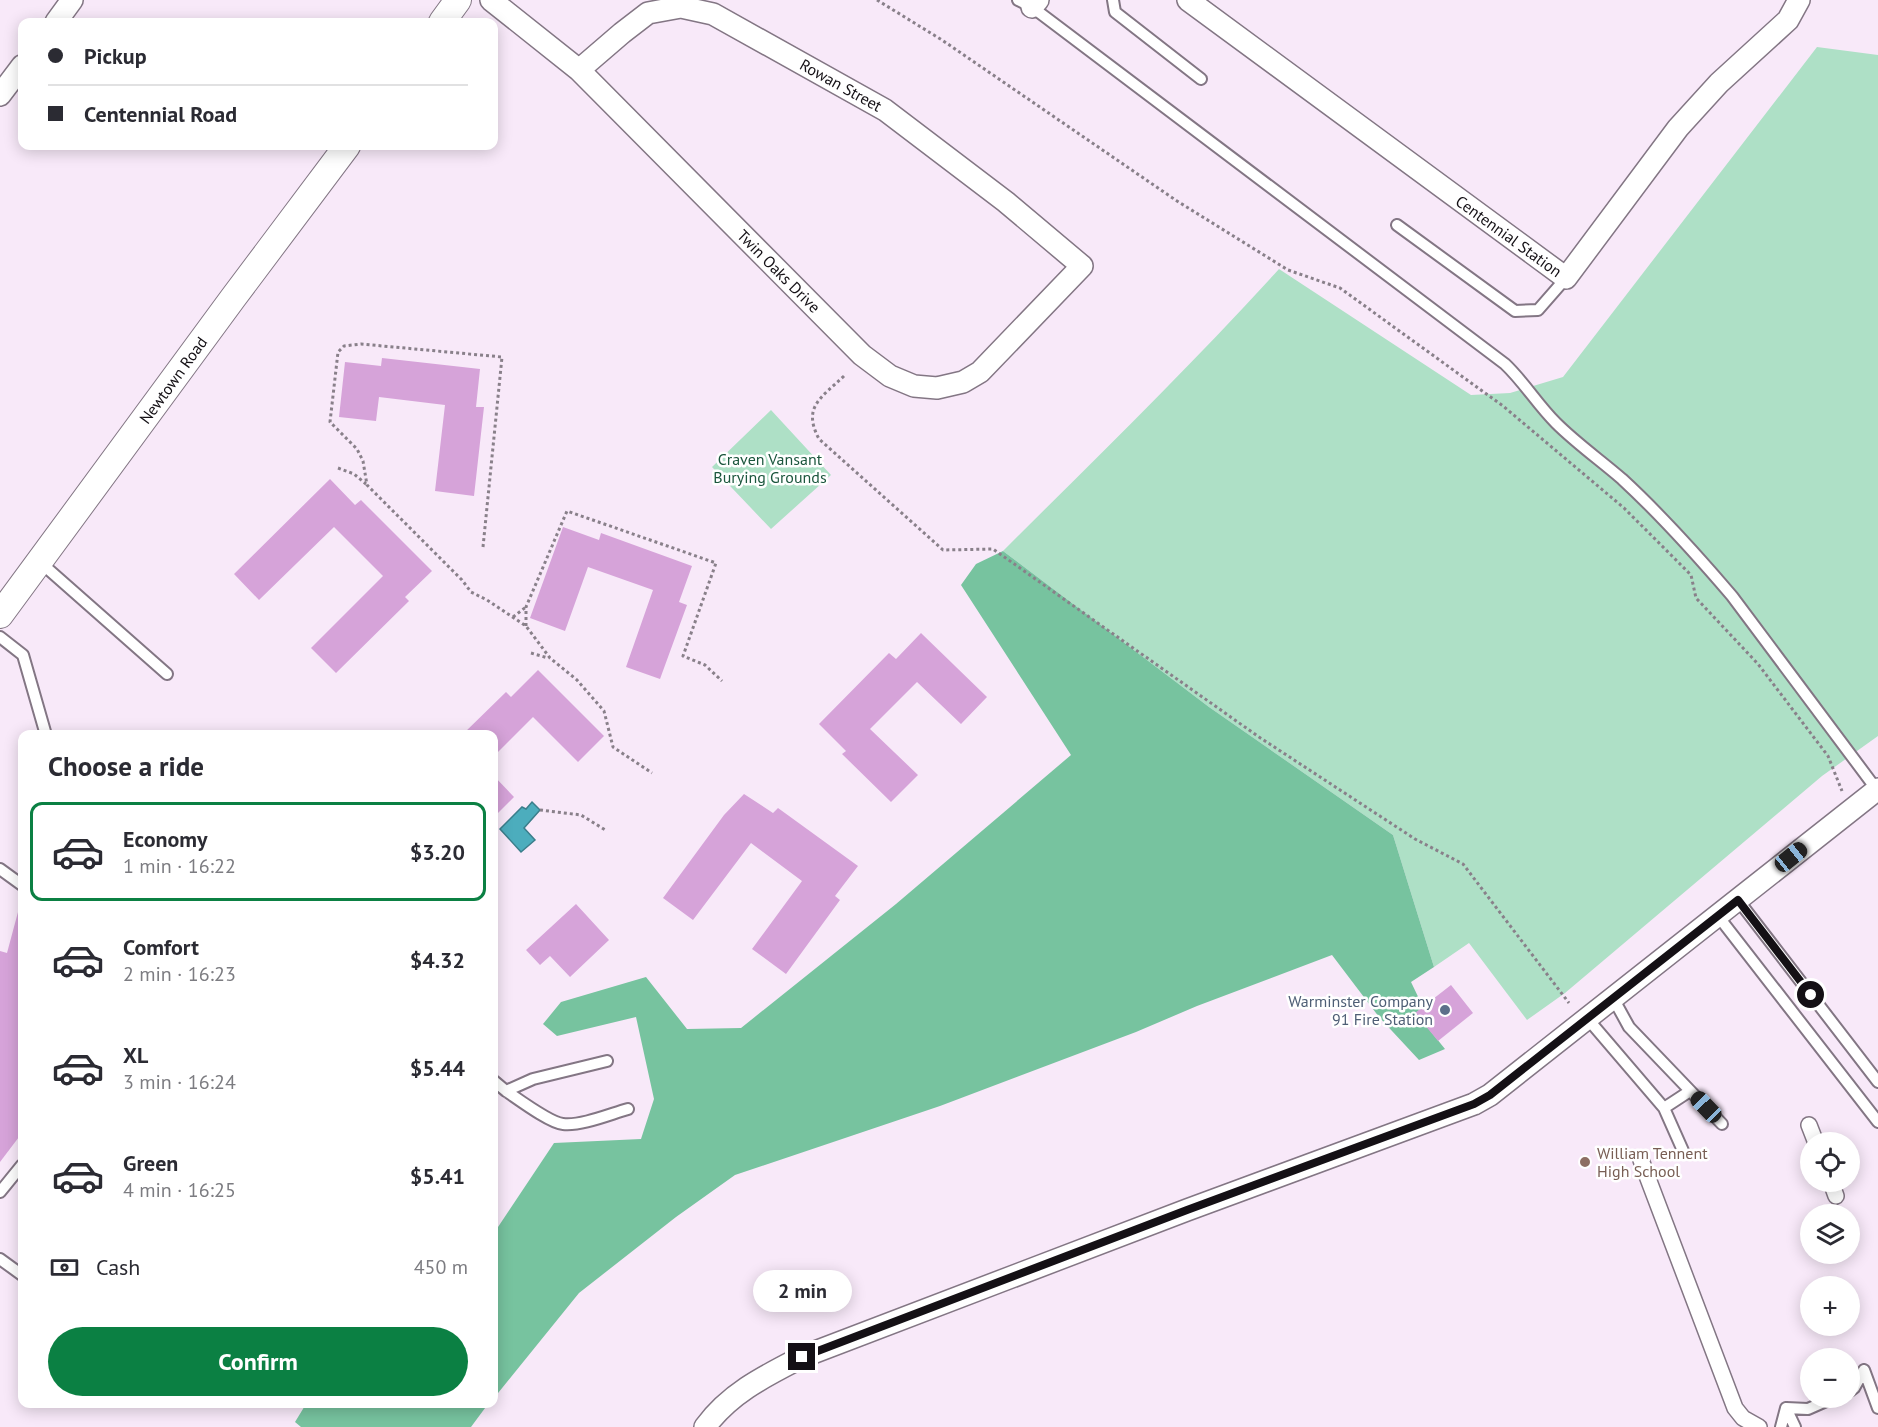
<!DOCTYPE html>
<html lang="en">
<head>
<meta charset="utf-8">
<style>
  body { margin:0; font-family:"PT Sans",sans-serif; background:#f2f2f3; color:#2b2b33; height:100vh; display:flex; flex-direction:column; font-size:22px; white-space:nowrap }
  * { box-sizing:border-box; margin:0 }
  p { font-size:20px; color:#7c7c81 }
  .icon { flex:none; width:33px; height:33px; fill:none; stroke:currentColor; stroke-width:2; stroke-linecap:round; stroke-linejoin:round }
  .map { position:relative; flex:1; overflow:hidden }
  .details { position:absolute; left:18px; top:730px; width:480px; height:678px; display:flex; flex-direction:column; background:#fff; border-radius:12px; box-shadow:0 3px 15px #0003 }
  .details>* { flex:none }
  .hud { position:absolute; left:18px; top:18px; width:480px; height:132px; border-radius:12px; box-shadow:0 3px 15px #0003; display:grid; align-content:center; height:132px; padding:0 30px; background:#fff }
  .tools { position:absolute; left:1800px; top:1132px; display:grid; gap:12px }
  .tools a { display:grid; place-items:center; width:60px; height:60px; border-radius:50%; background:#fff; box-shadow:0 3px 15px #0003; font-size:30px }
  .end { position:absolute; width:27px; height:27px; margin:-14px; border:8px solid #141015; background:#fff; box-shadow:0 0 0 3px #fff }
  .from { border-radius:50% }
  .bubble { position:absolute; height:42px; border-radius:21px; background:#fff; box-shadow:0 3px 15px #0003; font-size:20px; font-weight:600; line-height:42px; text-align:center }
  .car { position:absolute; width:18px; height:36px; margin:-18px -9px; border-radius:8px; box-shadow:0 0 4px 2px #0007; background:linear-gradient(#222 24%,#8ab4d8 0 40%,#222 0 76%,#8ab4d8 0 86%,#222 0) }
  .hud b { display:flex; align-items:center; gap:21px; height:57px; font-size:22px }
  .hud b+b { border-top:2px solid #e1e1e2 }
  .hud i { width:15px; height:15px; background:#2b2b33 }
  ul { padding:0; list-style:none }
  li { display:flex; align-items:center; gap:18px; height:99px; margin:0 12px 9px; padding:0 18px; border:3px solid transparent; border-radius:12px }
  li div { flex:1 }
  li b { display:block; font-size:22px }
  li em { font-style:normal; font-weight:600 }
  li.active { border-color:#0b8043 }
  li>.icon { width:54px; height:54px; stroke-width:1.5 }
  h2 { padding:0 30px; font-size:27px; line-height:72px }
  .pay { display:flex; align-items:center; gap:15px; height:66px; padding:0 30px; font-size:22px }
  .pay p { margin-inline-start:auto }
  .cta { display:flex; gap:12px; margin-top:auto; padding:12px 30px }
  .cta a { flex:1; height:69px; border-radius:36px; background:#0b8043; color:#fff; font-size:24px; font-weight:600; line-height:69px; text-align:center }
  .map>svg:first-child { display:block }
  .green { fill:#aee0c6 }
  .forest { fill:#77c39f }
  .water { fill:#4cadbd; stroke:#3b7e8b; stroke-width:1.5 }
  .building { fill:#d6a3d9 }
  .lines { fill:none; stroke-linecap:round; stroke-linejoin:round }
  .service-casing { stroke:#837684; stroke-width:14 }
  .pedestrian-casing { stroke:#837684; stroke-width:18 }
  .minor-casing { stroke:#837684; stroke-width:24 }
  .tertiary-casing { stroke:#837684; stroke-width:28 }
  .path { stroke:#89808a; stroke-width:3; stroke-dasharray:3 3; stroke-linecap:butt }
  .service { stroke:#fff; stroke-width:10 }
  .pedestrian { stroke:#fff; stroke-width:15 }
  .minor { stroke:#fff; stroke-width:21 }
  .tertiary { stroke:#fff; stroke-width:26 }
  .route { stroke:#141015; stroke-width:8 }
  .service-dot { fill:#5c6f8a; stroke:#fff; stroke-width:2 }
  .education-dot { fill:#8d6e63; stroke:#fff; stroke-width:2 }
  .labels { text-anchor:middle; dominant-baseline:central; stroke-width:5; stroke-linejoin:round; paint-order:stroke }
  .street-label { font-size:16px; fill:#141015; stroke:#fff }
  .park-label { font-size:16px; fill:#1b563d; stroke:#fff }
  .service-label { font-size:16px; fill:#4e5e75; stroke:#fff; text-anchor:end }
  .education-label { font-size:16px; fill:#785e54; stroke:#fff; text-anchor:start }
</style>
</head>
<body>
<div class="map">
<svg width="1878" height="1427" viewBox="0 0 1878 1427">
  <rect width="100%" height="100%" fill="#f8e9f9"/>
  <path class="green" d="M 1817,47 L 1878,55 L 1878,736 L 1822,776 L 1565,993 L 1527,1020 L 1469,943 L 1434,967 L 1393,835 L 1209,707 L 1003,551 C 1096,458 1190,367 1279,269 L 1471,395 L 1510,393 L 1563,377 Z
    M 771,410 L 831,475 L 771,529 L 712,467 Z"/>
  <path class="forest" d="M 1003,551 L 1209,707 L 1393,835 L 1434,967 L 1411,982 L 1423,1007 L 1416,1013 L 1445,1049 L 1419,1060 L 1379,1017 L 1332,955 L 1197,1006 L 1136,1032 L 940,1106 L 735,1175 L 676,1217 L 579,1293 L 494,1398 L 494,1233 L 554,1143 L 641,1139 L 654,1099 L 636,1017 L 557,1036 L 543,1024 L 561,1002 L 646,977 L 687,1029 L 741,1028 L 896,904 L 1071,755 L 961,585 L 976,564 Z
    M 306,1404 L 488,1404 L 471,1427 L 301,1427 L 295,1422 Z"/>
  <path class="water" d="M 532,802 L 540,810 L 524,828 L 535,840 L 521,852 L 500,829 L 522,807 L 526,809 Z"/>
  <path class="building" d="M 382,358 L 480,369 L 476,407 L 484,407 L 474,496 L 435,491 L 445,405 L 379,397 L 376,421 L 339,417 L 345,362 L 381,366 Z
    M 330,479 L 355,505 L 361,500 L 432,571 L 405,597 L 409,601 L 336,673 L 311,648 L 383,576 L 334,527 L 259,600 L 234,574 Z
    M 563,527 L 599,540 L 601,533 L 692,566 L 679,602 L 687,605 L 660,679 L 626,667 L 653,590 L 588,567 L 565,631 L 530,618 Z
    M 921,633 L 987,697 L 961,724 L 917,682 L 870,729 L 918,775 L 891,802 L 842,754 L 846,751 L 819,724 L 889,653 L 896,659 Z
    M 538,670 L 604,736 L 578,762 L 533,717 L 494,756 L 494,735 L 462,735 L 506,692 L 511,697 Z
    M 494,776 L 514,797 L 494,817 Z
    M 744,794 L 773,813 L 778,808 L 858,866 L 835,896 L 840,900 L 786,974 L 752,949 L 802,881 L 751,843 L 693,920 L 663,898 L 724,815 Z
    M 576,904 L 609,940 L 570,977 L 550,956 L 540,965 L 526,950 Z
    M 18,912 L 22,912 L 22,1133 L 0,1162 L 0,951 L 7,953 Z
    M 1451,985 L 1473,1013 L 1438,1041 L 1415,1013 Z"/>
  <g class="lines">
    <defs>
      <path id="service" d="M 1018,0 L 1032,7 L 1505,364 C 1524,382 1537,404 1556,423 C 1576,443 1600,460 1622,479 C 1661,515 1697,555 1732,596 L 1877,790
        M 1113,0 L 1115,12 L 1201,79
        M 1397,225 L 1515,311 L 1538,310 L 1566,278
        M 40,562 L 167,674
        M 0,637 L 23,655 L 46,735
        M 0,869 L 22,885
        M 1738,900 L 1878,1082
        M 1718,916 L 1878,1122
        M 1613,998 L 1629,1027 L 1722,1124
        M 1587,1018 L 1664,1108 L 1684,1153
        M 494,1081 L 506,1091 L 533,1079 L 607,1061
        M 506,1091 C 518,1099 550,1123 563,1124 C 582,1126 610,1114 628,1109
        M 1664,1108 L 1690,1091
        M 0,1192 L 22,1165
        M 0,1259 L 22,1275
        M 1864,1370 L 1878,1408
        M 1850,1391 L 1854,1388 L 1864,1370
        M 1786,1408 L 1808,1409 L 1833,1398
        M 1786,1408 L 1795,1427
        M 1781,1427 L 1786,1408"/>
      <path id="pedestrian" d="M 1809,1125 L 1816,1143
        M 1641,1160 L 1735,1408 L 1743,1418 L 1759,1427
        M 1831,1182 L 1836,1196"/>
      <path id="minor" d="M 491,0 L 579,70 L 862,355 L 890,376 L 914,386 L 937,388 L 963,382 L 980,372 L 1082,266 L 1006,202 L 885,110 L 713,14 L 681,7 L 648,13 L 622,33 L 579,70
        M 1188,0 L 1566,278 L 1678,128 L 1719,83 L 1788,20 L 1799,0
        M 1032,7 L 1038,0
        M 56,22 L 72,0
        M 0,95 L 22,66
        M 705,1427 C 730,1393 765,1376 802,1357 L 1187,1210 L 1474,1104 L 1490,1095 L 1878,789"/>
      <path id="tertiary" d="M 442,22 L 458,0
        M 0,615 L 233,298 L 347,146"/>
    </defs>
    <use href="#service" class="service-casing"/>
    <use href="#pedestrian" class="pedestrian-casing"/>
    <use href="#minor" class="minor-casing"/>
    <use href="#tertiary" class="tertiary-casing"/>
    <path class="path" d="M 877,0 L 942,40 L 1177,201 L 1288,270 L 1340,288 L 1503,406 L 1624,508 L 1691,575 L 1696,598 L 1758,664 L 1828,756 L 1842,791
      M 844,376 C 821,398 802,407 819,439 L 943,550 L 993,549 L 1259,737 L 1415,839 L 1463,864 L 1569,1003
      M 338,468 L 354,474 L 366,484
      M 483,547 L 502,357 L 361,344 L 344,346 L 338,352 L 330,422 L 357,449 L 363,461 L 367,485 L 462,580 L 471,592 L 487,600 L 526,626 L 550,658 L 577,680 L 604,711 L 613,747 L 652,773
      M 513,617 L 526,607
      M 526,626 L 526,607 L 567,511 L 716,563 L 683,656 L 705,665 L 722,681
      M 531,653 L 548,658
      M 540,810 L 581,815 L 607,831"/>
    <use href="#service" class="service"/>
    <use href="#pedestrian" class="pedestrian"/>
    <use href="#minor" class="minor"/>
    <use href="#tertiary" class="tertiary"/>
  </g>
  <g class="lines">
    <path class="route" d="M 802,1357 L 1187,1210 L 1474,1104 L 1490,1095 L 1738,900 L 1811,995"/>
  </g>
  <circle class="service-dot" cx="1445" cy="1010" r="6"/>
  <circle class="education-dot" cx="1585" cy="1162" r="6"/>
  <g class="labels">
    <g class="street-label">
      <text transform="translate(841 85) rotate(29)">Rowan Street</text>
      <text transform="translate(1509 236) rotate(36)">Centennial Station</text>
      <text transform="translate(779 271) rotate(45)">Twin Oaks Drive</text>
      <text transform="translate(173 380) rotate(-54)">Newtown Road</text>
    </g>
    <g class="park-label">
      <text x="770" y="459">Craven Vansant<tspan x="770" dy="18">Burying Grounds</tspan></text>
    </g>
    <g class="service-label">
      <text x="1433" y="1001">Warminster Company<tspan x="1433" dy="18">91 Fire Station</tspan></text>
    </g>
    <g class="education-label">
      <text x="1597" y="1153">William Tennent<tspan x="1597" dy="18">High School</tspan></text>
    </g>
  </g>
</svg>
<div class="tools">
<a><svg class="icon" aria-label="locate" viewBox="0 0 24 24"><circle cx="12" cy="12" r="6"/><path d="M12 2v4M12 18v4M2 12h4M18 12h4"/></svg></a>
<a><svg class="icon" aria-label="layers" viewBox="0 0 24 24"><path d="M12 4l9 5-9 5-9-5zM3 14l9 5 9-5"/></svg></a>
<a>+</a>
<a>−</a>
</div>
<i class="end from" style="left:1811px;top:995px"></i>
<i class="end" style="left:802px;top:1357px"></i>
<div class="bubble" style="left:753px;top:1270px;width:99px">2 min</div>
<i class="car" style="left:1791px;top:857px;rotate:51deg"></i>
<i class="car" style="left:1706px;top:1107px;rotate:316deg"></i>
<div class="hud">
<b><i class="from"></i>Pickup</b>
<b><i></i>Centennial Road</b>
</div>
<section class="details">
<h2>Choose a ride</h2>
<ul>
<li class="active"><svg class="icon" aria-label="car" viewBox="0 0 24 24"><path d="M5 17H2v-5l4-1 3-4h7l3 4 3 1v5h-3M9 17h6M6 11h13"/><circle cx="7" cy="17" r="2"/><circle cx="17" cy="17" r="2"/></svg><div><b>Economy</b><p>1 min · 16:22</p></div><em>$3.20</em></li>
<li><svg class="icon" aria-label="car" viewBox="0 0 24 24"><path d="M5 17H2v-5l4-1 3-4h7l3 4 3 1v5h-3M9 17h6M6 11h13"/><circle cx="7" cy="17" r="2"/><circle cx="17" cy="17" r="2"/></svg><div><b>Comfort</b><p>2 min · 16:23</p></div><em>$4.32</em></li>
<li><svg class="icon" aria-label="car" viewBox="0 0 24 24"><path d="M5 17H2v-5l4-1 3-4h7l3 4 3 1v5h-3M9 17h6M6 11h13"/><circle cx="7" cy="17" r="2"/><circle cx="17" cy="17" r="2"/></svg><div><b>XL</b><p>3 min · 16:24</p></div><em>$5.44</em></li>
<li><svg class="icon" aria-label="car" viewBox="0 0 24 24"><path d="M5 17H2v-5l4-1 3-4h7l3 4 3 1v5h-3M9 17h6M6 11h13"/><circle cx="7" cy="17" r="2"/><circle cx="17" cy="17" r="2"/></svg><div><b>Green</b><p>4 min · 16:25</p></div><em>$5.41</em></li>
</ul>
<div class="pay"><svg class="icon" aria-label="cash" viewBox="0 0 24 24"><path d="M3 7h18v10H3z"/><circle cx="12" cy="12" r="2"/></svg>Cash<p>450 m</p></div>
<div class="cta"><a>Confirm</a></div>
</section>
</div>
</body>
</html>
